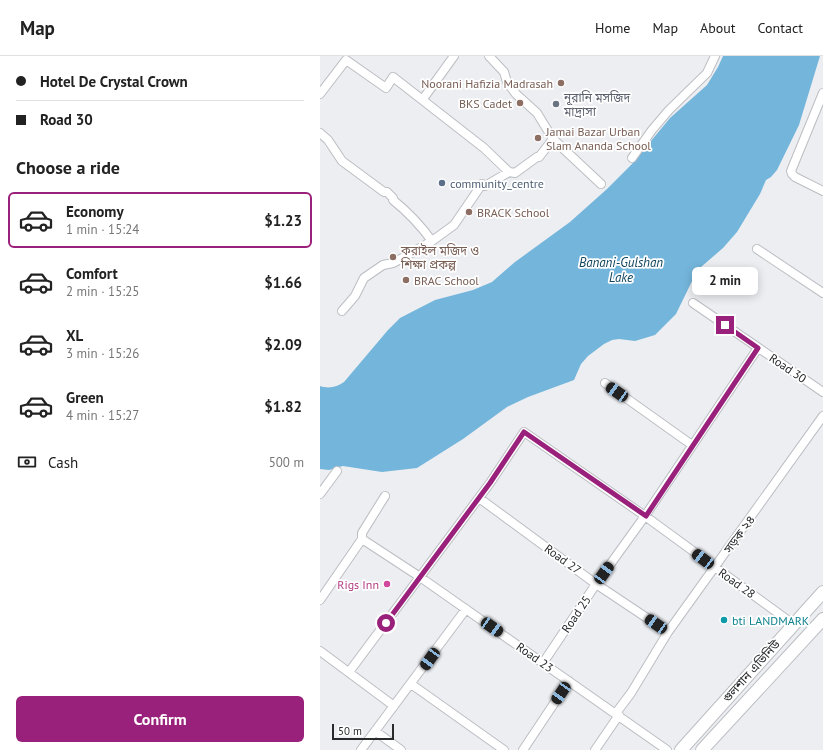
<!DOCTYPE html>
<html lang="en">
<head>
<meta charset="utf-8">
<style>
  body { margin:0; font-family:"PT Sans","Noto Sans Bengali",sans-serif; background:#f2f2f2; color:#222; height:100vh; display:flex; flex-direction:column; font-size:15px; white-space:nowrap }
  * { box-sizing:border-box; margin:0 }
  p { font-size:13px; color:#767676 }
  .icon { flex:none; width:22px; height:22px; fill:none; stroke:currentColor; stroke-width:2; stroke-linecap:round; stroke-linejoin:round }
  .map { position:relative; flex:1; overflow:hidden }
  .details { display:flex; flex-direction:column; background:#fff; width:320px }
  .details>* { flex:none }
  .guide { display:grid; align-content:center; height:88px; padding:0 16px; background:#fff }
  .scale { position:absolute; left:12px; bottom:10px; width:62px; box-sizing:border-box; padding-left:4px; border:2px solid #292a2c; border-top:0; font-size:11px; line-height:14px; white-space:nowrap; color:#292a2c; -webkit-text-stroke:3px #fff; paint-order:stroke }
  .end { position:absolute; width:18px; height:18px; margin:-9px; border:5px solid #9a217b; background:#fff; box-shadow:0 0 0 2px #fff }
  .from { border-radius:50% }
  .bubble { position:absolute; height:28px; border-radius:6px; background:#fff; box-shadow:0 2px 10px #0003; font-size:13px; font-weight:700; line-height:28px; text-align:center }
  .car { position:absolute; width:12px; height:24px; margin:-12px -6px; border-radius:5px; box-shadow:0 0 3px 1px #0007; background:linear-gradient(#222 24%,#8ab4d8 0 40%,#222 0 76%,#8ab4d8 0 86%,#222 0) }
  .guide b { display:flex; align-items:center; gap:14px; height:38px; font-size:15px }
  .guide b+b { border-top:1px solid #e0e0e0 }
  .guide i { width:10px; height:10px; background:#222 }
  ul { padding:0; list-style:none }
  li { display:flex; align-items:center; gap:12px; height:56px; margin:0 8px 6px; padding:0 8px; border:2px solid transparent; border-radius:6px }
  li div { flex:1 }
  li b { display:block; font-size:15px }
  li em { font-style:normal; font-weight:700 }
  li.current { border-color:#9a217b }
  li>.icon { width:36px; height:36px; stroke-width:1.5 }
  h2 { padding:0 16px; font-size:18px; line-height:48px }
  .pay { display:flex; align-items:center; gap:10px; height:44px; padding:0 16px; font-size:15px }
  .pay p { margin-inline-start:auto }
  .button { display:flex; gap:8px; margin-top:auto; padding:8px 16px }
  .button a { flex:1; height:46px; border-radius:6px; background:#9a217b; color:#fff; font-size:16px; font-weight:700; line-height:46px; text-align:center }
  header { display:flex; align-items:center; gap:24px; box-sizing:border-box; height:56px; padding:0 20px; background:#fff; border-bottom:1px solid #e0e0e0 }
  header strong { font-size:19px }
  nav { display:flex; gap:22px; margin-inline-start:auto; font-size:14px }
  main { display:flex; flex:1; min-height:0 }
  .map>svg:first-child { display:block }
  .water { fill:#74b5db }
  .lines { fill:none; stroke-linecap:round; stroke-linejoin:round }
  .street-casing { stroke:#bbbec2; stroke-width:10 }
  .secondary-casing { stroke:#bbbec2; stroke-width:14 }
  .street { stroke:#fff; stroke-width:8 }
  .secondary { stroke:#fff; stroke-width:12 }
  .route { stroke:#9a217b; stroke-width:5 }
  .education-dot { fill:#8d6e63; stroke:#fff; stroke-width:1.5 }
  .worship-dot { fill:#6b7280; stroke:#fff; stroke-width:1.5 }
  .service-dot { fill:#5c6f8a; stroke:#fff; stroke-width:1.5 }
  .hotel-dot { fill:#d1479c; stroke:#fff; stroke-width:1.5 }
  .culture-dot { fill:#0f9aa8; stroke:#fff; stroke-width:1.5 }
  .labels { text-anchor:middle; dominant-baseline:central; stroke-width:3.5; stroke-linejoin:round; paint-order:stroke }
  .education-label { font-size:12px; fill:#785e54; stroke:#fff; text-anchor:start }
  .worship-label { font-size:12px; fill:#5b616d; stroke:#fff; text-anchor:start }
  .service-label { font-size:12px; fill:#4e5e75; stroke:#fff; text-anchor:start }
  .street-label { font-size:12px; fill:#292a2c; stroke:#fff }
  .hotel-label { font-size:12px; fill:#b23c85; stroke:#fff; text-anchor:end }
  .culture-label { font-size:12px; fill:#0d838f; stroke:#fff; text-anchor:start }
  .water-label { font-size:13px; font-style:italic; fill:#0f445f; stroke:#fff }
</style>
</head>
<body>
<header>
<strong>Map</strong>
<nav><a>Home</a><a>Map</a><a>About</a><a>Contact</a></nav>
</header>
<main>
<section class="details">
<div class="guide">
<b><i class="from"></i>Hotel De Crystal Crown</b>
<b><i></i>Road 30</b>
</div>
<h2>Choose a ride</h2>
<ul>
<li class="current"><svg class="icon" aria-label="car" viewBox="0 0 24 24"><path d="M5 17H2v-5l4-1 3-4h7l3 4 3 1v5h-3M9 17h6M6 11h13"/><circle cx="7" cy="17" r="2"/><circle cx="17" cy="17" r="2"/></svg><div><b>Economy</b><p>1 min · 15:24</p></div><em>$1.23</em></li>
<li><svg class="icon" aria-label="car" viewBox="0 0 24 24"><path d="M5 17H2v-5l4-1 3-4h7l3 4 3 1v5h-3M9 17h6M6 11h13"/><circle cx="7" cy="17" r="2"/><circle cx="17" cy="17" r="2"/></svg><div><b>Comfort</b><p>2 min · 15:25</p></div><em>$1.66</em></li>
<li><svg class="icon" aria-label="car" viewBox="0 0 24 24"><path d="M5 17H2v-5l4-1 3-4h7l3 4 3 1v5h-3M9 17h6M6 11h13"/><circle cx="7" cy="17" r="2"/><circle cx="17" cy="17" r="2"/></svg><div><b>XL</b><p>3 min · 15:26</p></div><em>$2.09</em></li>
<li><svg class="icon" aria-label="car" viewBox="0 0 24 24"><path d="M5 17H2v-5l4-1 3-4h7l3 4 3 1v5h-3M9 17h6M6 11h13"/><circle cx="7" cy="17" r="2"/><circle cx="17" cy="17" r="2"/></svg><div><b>Green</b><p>4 min · 15:27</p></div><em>$1.82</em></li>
</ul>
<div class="pay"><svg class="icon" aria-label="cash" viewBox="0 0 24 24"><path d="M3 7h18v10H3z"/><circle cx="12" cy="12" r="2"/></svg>Cash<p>500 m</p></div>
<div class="button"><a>Confirm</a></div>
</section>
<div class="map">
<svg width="503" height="694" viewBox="0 0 503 694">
  <rect width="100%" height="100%" fill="#eceef2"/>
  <path class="water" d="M 403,0 L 500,0 L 479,69 L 457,114 L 451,121 L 446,124 L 440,138 L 417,176 L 403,192 L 381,211 L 374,221 L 356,258 L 335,279 L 315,285 L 299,283 L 292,284 L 284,288 L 268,300 L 261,308 L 254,324 L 208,341 L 187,351 L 143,383 L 97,412 L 62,416 L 23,410 L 9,414 L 0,413 L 0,330 C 9,333 17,331 24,326 L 68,274 L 80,262 L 115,244 L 153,234 L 172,226 L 195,206 L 250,166 L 287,133 L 312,108 L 350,62 L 387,29 L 398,11 Z"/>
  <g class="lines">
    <defs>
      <path id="street" d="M 169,0 L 184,16 L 187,26 L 196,38 L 217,57 L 233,83 L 281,128
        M 503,37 L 471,115 L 472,118 L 475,121 L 503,135
        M 0,38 L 26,4 L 66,32 L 73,21 L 164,92 L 189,116
        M 103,43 L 134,0
        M 0,77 L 8,84 L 22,105 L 64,136 L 67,136 L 73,142 L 73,144 C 88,156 101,170 112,185 L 134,169 L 162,128 L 165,130 L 189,116 L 195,117 L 217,101 L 219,101 L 233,83
        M 312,102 L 332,74 L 349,54 L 387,17 L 395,0
        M 437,193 L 503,237
        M 373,247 L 503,336
        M 22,255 L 35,240 L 44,222 L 63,209 L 73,207 L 88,199 L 112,185
        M 285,327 L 372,389
        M 0,438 L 17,415
        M 159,442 L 276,528 L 348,576
        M 42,483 L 100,521 L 347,694
        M 42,483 L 42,477 L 65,440
        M 0,544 L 42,483
        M 0,595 L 74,650
        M 223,607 L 276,528 L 325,460 L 438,292
        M 29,616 L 170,427 L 204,376 L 325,460 L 473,568
        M 91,628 L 184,694
        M 296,657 L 311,637 L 348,576 L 503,360
        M 55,675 L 81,694
        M 41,694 L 146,553
        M 203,694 L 249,625
        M 275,694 L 299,659"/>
      <path id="secondary" d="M 361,694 L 503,536
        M 382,694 L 503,563"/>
    </defs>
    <use href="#street" class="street-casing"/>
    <use href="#secondary" class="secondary-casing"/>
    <use href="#street" class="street"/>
    <use href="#secondary" class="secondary"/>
  </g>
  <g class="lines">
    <path class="route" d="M 66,567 L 170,427 L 204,376 L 326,460 L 438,292 L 405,269"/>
  </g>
  <g class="education-dot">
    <circle cx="241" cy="27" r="4"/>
    <circle cx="200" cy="47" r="4"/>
    <circle cx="218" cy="82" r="4"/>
    <circle cx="149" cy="156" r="4"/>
    <circle cx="73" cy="201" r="4"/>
    <circle cx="86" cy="224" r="4"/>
  </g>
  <circle class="worship-dot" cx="236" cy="48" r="4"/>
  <circle class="service-dot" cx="122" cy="127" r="4"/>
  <circle class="hotel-dot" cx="67" cy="528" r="4"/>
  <circle class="culture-dot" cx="404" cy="564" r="4"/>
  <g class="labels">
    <g class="education-label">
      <text x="233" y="27" text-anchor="end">Noorani Hafizia Madrasah</text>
      <text x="192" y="47" text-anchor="end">BKS Cadet</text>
      <text x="226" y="75">Jamai Bazar Urban<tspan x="226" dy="14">Slam Ananda School</tspan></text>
      <text x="157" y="156">BRACK School</text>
      <text x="81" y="194">করাইল মজিদ ও<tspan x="81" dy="14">শিক্ষা প্রকল্প</tspan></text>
      <text x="94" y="224">BRAC School</text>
    </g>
    <g class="worship-label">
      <text x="244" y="41">নূরানি মসজিদ<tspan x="244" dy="14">মাদ্রাসা</tspan></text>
    </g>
    <g class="service-label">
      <text x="130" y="127">community_centre</text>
    </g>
    <g class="street-label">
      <text transform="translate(468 312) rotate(34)">Road 30</text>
      <text transform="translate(419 478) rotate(-54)">সড়ক ২৪</text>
      <text transform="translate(243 503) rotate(36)">Road 27</text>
      <text transform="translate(417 527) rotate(36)">Road 28</text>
      <text transform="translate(256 558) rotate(-56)">Road 25</text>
      <text transform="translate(215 601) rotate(35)">Road 23</text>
      <text transform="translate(431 615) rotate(-48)">গুলশান এভিনিউ</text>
    </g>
    <g class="hotel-label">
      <text x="59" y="528">Rigs Inn</text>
    </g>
    <g class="culture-label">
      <text x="412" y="564">bti LANDMARK</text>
    </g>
    <g class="water-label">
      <text x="301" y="206">Banani-Gulshan<tspan x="301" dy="15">Lake</tspan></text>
    </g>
  </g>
</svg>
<div class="scale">50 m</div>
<i class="end from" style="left:66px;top:567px"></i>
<i class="end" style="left:405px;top:269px"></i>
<div class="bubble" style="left:372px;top:211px;width:66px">2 min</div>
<i class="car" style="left:297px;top:336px;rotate:305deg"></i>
<i class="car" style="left:383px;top:503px;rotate:307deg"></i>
<i class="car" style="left:284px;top:517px;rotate:36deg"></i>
<i class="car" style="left:336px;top:568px;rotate:304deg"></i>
<i class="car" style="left:172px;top:571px;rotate:125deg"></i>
<i class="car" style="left:110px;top:603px;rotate:216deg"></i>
<i class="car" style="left:241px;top:637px;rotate:214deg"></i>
</div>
</main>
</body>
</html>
